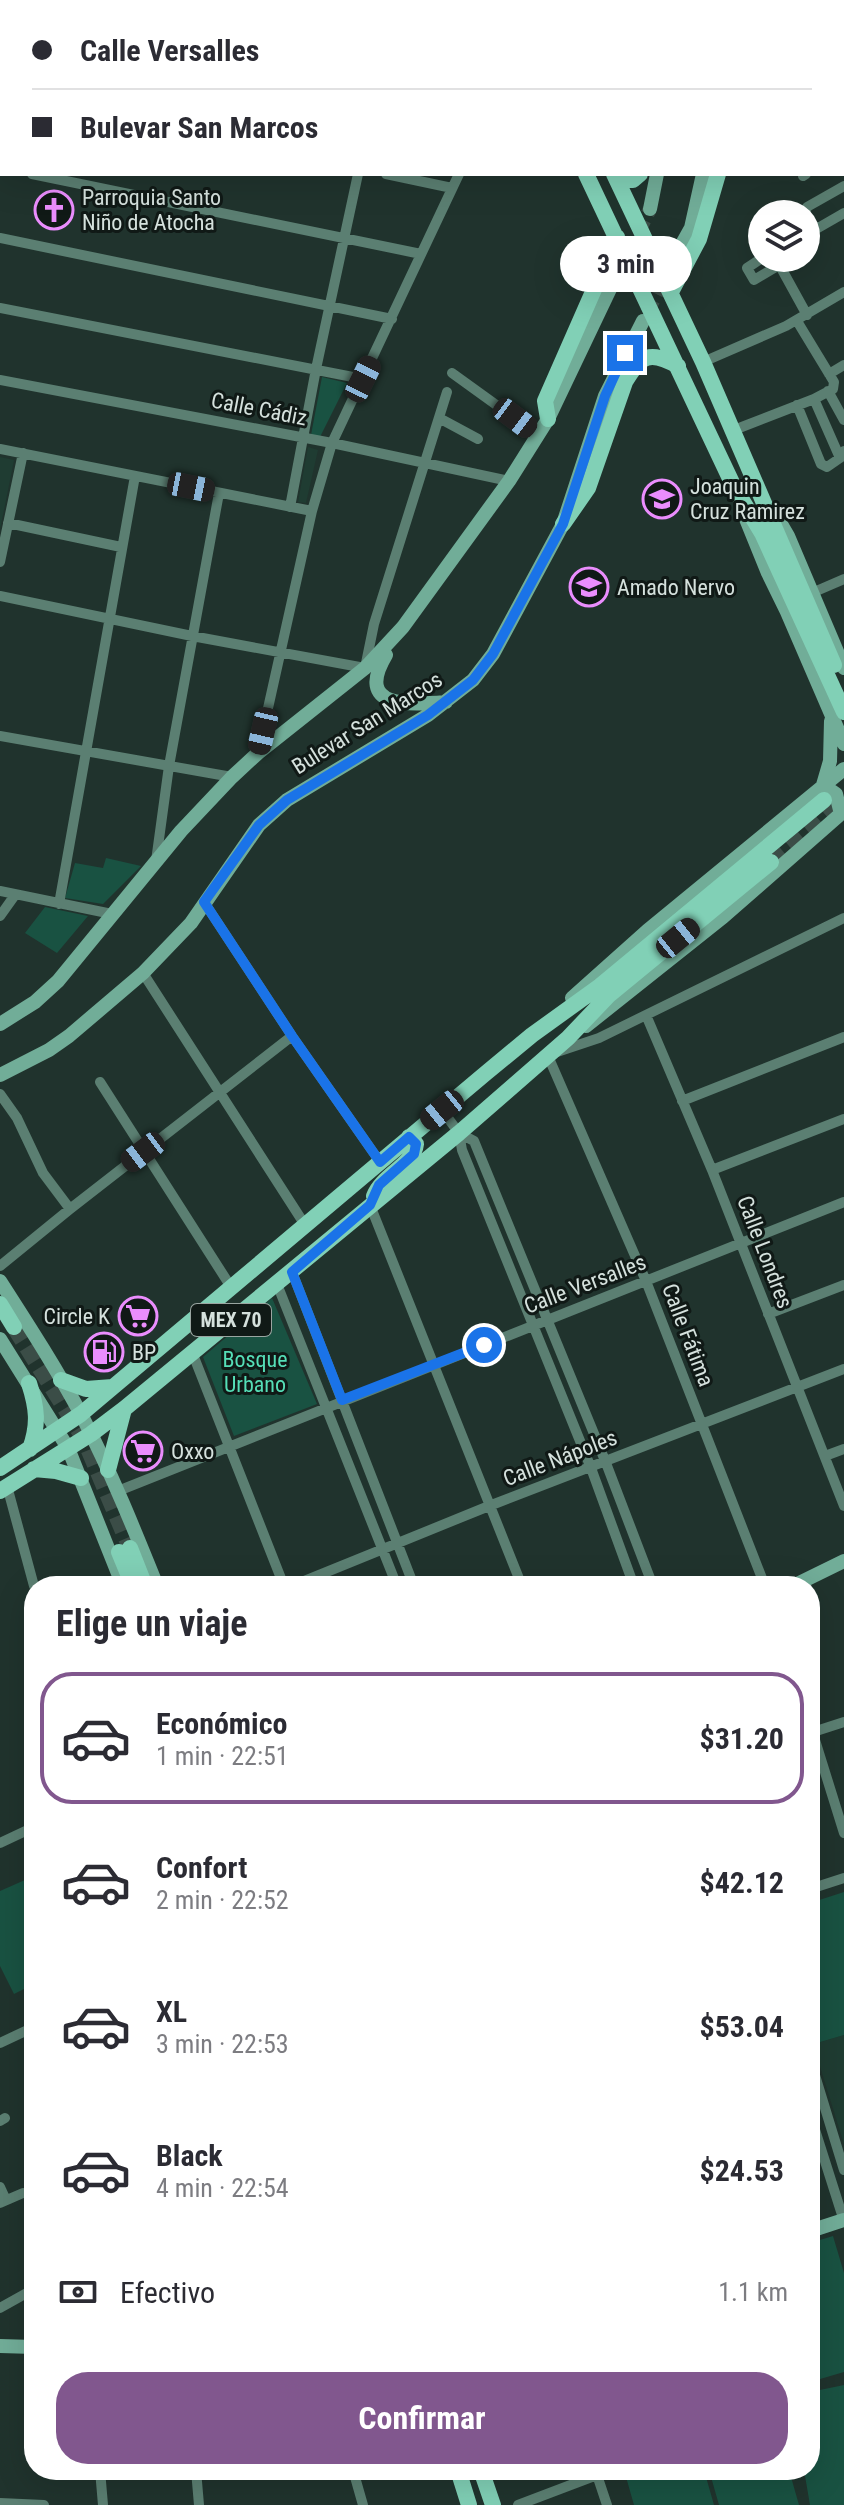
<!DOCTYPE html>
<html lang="es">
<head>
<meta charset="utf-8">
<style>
  body { margin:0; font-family:"Roboto Condensed",sans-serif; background:#f7f7f7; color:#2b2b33; height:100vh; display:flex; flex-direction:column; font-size:30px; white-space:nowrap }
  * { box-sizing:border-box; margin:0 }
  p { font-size:26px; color:#7c7c81 }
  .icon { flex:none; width:44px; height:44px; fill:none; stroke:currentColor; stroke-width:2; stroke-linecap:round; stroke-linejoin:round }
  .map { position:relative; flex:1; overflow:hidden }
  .side { position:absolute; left:24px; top:1576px; width:796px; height:904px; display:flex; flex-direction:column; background:#fff; border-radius:32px; box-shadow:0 8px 32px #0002 }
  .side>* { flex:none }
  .banner { position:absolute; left:0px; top:0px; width:844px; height:176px; box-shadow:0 8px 32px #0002; display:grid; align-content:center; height:176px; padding:0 32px; background:#fff }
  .buttons { position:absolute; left:748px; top:200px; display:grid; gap:16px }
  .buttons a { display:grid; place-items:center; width:72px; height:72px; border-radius:50%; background:#fff; box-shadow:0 8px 32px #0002; font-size:40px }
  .end { position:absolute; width:36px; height:36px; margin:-18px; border:10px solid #1a73e8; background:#fff; box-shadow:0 0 0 4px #fff }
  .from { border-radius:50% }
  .bubble { position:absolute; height:56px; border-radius:28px; background:#fff; box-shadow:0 8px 32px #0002; font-size:26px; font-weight:700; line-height:56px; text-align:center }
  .car { position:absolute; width:24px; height:48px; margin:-24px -12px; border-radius:10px; box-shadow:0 0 6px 2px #0007; background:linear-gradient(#222 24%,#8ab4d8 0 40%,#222 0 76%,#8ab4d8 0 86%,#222 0) }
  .banner b { display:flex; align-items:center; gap:28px; height:76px; font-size:30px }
  .banner b+b { border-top:2px solid #e1e1e2 }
  .banner i { width:20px; height:20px; background:#2b2b33 }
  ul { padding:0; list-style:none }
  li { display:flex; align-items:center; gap:24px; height:132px; margin:0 16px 12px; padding:0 16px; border:4px solid transparent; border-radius:32px }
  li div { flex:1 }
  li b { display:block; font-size:30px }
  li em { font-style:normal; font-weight:700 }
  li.current { border-color:#81578e }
  li>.icon { width:72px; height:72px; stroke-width:1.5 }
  h2 { padding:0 32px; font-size:36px; line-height:96px }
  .pay { display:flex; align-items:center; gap:20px; height:88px; padding:0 32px; font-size:30px }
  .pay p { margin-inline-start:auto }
  .cta { display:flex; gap:16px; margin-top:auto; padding:16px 32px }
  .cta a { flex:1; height:92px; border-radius:32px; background:#81578e; color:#fff; font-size:32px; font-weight:700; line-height:92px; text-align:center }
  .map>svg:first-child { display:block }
  .built { fill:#1f3c32 }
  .green { fill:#195242 }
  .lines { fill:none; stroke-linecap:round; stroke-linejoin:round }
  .secondary-tunnel { stroke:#3b4d47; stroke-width:14; stroke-dasharray:14 7; stroke-linecap:butt }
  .primary-tunnel { stroke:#3b4d47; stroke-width:16; stroke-dasharray:16 8; stroke-linecap:butt }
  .street { stroke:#5b7f72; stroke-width:10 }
  .secondary { stroke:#71ad98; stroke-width:14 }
  .primary { stroke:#81d0b6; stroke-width:16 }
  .route { stroke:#1a73e8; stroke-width:10 }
  .labels { text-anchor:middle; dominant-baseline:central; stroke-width:6; stroke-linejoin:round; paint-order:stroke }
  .shield { fill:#101916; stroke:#9aa5a1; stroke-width:2 }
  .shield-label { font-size:20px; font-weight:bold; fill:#d5e1dd }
  .poi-label { font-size:22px; fill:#d5e1dd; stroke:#101916; text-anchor:start }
  .street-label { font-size:22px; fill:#d5e1dd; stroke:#101916 }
  .park-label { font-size:22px; fill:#55deb7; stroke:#101916 }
</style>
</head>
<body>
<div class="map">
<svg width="844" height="2505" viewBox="0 0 844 2505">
  <rect width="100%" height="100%" fill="#20332d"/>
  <path class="built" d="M 308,447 L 318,450 L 306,503 L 298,502 Z
    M 0,457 L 14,460 L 0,530 Z
    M 844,2035 L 844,2144 L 813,2044 Z"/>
  <path class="green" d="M 322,377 L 347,383 L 320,437 L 311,435 Z
    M 106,858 L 141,866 L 103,904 L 65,898 L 75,863 L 103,868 Z
    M 45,907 L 88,916 L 57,953 L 25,933 Z
    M 272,1298 L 317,1404 L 234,1436 L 203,1357 Z
    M 34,1876 L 34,1984 L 14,1994 L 0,1966 L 0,1891 Z
    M 844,1892 L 844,2035 L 810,2045 L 810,1903 Z
    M 833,2236 L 844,2273 L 844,2372 L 810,2382 L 810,2243 Z
    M 844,2385 L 844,2505 L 810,2505 L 804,2470 L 810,2470 L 810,2392 Z
    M 624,2470 L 704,2470 L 714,2505 L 634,2505 Z
    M 709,2470 L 789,2470 L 799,2505 L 719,2505 Z"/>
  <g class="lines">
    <path class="secondary-tunnel" d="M 610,289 L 650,209
      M 647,313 L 677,253"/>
    <path class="primary-tunnel" d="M 771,862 L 844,800
      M 14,1327 L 84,1439 L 130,1548"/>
    <path class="street" d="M 217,0 L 227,2
      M 762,0 L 764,2
      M 395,2 L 396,0
      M 730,2 L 731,0
      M 805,2 L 806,0
      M 0,28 L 2,28
      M 842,43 L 844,44
      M 842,66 L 844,63
      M 0,96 L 2,97
      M 842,112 L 844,115
      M 842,150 L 844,149
      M 0,167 L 2,168
      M 32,174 L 421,254
      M 386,174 L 452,188
      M 803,176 L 806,174
      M 805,214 L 807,207 L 844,186
      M 806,215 L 813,227 L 818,228 L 844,213
      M 0,238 L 392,319
      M 762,258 L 747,268 L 754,280 L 791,258
      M 780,266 L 807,315
      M 0,308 L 363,379
      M 703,362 L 786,326 L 844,292
      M 452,373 L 538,435
      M 829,374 L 844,365
      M 0,380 L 332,443 L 509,481
      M 828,391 L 844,420
      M 814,399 L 840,458
      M 797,405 L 821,464 L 827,467 L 840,458 L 844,451
      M 439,418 L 478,439
      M 734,430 L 814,399 L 833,389 L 834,382 L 797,321
      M 0,449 L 312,511
      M 290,507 L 316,369 L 358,174
      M 8,523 L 121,547
      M 0,562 L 23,453
      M 814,592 L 844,579
      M 0,596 L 192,636 L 365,668 L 374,624 L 447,392
      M 0,736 L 232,777
      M 258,753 L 312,511 L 332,443 L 459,174
      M 156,861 L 169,766 L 219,493
      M 0,891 L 112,914
      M 204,902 L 292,1036 L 380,1162
      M 59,904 L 135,476
      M 0,916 L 15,895
      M 143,973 L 305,1225
      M 646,1015 L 712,1170 L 844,1506
      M 557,1052 L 599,1038 L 844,918
      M 548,1056 L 646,1281 L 765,1586
      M 100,1082 L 231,1287
      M 0,1094 L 17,1118 L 43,1173 L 70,1209
      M 682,1101 L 844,1037
      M 442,1110 L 459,1133 L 474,1141 L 606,1463 L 653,1586
      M 459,1133 L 462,1150 L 591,1468 L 634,1586
      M 712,1170 L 844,1119
      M 370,1205 L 522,1586
      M 0,1266 L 70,1209 L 292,1036
      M 292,1272 L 414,1586
      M 277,1284 L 397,1586
      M 768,1314 L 844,1285
      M 192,1352 L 284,1586
      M 825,1456 L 844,1449
      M 7,1486 L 34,1586
      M 118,1491 L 844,1202
      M 292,1586 L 489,1506 L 844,1369
      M 810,1724 L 844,1833
      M 810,1733 L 844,1722
      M 0,1843 L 34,1827
      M 810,1889 L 844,1878
      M 0,2043 L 34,2027
      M 810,2059 L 844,2170
      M 810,2114 L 844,2221
      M 0,2121 L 5,2118
      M 0,2187 L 6,2200
      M 0,2203 L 23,2193
      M 0,2308 L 34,2289
      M 100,2470 L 103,2505
      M 196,2470 L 199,2505
      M 353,2470 L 363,2505
      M 596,2472 L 607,2505
      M 0,2503 L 44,2505
      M 518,2505 L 597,2475"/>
    <path class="secondary" d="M 605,0 L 606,2
      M 682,0 L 682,2
      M 650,209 L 657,174
      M 677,253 L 691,228 L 703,174
      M 742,509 L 768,573 L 787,612 L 844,744
      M 774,512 L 788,536 L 844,668
      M 386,655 C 354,709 409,705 446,702
      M 831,721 L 830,761 L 823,785 L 836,794 L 841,814
      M 572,998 L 647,931 L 844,769
      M 0,1024 L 35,1002 L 58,981 L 181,831 L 232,777 L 258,753 L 365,668 L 403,627 L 509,481 L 548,419 L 610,289
      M 586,1026 L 723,917 L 844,811
      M 0,1075 L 49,1050 L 69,1036 L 143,973 L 191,923 L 259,825 L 287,800 L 428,715 L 473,680 L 493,654 L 563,524 L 605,396 L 643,321
      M 0,1281 C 29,1326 58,1371 83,1418 C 111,1472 134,1529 157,1586
      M 0,1339 L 68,1448 L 123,1586
      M 793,1586 L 844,1561
      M 810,2231 L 844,2220
      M 0,2346 L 34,2347"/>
    <path class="primary" d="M 500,0 L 501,2
      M 530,0 L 531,2
      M 586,174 L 734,487 L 762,533 L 844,712
      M 614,174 L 703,362 L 834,665
      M 618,174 L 625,180 L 633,180 L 640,174
      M 671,292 L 699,239 L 718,174
      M 548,419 L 545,401 L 617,237
      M 563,524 L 588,488 L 625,382 C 641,355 649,350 678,366
      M 374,1196 C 382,1175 414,1164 416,1144 L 409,1137
      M 0,1304 L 14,1327
      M 61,1380 L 86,1389 L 113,1387
      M 29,1383 C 37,1408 39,1424 30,1449
      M 0,1468 L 81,1414 L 113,1387 L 486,1073 L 532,1035 L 600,986 L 824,800
      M 34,1469 L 56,1471 L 81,1478
      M 108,1470 L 124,1409
      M 0,1491 L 91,1434 L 124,1409 L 459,1133 L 568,1038 L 609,995 L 771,862
      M 130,1548 L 145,1586
      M 119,1552 L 133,1586
      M 458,2470 L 469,2505
      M 481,2470 L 493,2505"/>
  </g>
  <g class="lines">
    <path class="route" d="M 484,1345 L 342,1400 L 292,1272 L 370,1205 L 379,1185 L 414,1154 L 416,1144 L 409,1137 L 380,1162 L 292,1036 L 204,902 L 259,825 L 287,800 L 428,715 L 473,680 L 493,654 L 563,524 L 605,396 L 625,353"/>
  </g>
  <defs>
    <symbol id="church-ring" viewBox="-11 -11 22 22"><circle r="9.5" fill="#101916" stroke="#ea8dfd" stroke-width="1.5"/><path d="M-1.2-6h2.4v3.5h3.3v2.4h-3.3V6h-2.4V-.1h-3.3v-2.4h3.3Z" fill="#ea8dfd"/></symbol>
    <symbol id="school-ring" viewBox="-11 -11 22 22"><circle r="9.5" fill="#101916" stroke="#ea8dfd" stroke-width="1.5"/><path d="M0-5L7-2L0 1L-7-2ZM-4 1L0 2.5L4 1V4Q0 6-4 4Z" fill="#ea8dfd"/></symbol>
    <symbol id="supermarket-ring" viewBox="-11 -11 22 22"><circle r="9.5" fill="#101916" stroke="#ea8dfd" stroke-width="1.5"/><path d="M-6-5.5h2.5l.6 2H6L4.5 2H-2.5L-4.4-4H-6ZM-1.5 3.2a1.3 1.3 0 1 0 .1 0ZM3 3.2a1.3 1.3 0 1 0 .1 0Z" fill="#ea8dfd"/></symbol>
    <symbol id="fuel-ring" viewBox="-11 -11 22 22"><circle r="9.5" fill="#101916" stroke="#ea8dfd" stroke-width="1.5"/><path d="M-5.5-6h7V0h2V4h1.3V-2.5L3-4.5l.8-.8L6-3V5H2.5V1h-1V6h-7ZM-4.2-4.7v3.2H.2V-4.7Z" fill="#ea8dfd"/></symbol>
  </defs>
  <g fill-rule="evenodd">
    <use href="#church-ring" x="32" y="188" width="44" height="44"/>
    <use href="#school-ring" x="640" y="477" width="44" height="44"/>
    <use href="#school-ring" x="567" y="565" width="44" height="44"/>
    <use href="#supermarket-ring" x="116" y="1294" width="44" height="44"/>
    <use href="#fuel-ring" x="82" y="1330" width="44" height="44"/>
    <use href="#supermarket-ring" x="121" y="1429" width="44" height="44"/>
  </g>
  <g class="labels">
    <rect class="shield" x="191" y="1304" width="80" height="32" rx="6"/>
    <g class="shield-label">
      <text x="231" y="1320">MEX 70</text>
    </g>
    <g class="poi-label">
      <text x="82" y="197">Parroquia Santo<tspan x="82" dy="25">Niño de Atocha</tspan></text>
      <text x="690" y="486">Joaquin<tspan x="690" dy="25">Cruz Ramirez</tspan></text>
      <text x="617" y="587">Amado Nervo</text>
      <text x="110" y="1316" text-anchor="end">Circle K</text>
      <text x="132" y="1352">BP</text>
      <text x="171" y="1451">Oxxo</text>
    </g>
    <g class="street-label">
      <text transform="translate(259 409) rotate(11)">Calle Cádiz</text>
      <text transform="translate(367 723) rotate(-32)">Bulevar San Marcos</text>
      <text transform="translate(765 1252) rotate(69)">Calle Londres</text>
      <text transform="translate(585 1284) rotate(-21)">Calle Versalles</text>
      <text transform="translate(688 1335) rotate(69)">Calle Fátima</text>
      <text transform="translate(560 1458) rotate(-21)">Calle Nápoles</text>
    </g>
    <g class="park-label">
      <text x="255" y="1359">Bosque<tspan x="255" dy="25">Urbano</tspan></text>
    </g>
  </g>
</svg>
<div class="buttons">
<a><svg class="icon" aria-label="layers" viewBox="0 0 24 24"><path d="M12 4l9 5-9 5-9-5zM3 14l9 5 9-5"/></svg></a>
</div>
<i class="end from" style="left:484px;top:1345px"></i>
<i class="end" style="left:625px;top:353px"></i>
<div class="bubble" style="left:560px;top:236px;width:132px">3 min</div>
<i class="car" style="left:363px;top:379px;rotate:26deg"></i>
<i class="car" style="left:515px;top:418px;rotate:127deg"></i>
<i class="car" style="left:191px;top:487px;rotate:101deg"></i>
<i class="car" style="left:263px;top:731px;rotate:193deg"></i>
<i class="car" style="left:678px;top:938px;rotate:51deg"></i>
<i class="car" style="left:442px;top:1110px;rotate:231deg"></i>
<i class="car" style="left:143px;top:1152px;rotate:233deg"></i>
<div class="banner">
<b><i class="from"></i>Calle Versalles</b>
<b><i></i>Bulevar San Marcos</b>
</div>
<section class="side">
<h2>Elige un viaje</h2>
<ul>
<li class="current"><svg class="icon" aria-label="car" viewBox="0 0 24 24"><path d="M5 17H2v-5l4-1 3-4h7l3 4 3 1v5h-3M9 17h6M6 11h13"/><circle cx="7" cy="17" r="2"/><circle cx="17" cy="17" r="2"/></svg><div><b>Económico</b><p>1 min · 22:51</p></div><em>$31.20</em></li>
<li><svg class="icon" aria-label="car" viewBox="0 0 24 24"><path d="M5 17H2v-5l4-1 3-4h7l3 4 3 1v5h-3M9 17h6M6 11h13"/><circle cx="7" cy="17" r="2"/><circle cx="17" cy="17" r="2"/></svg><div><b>Confort</b><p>2 min · 22:52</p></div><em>$42.12</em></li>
<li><svg class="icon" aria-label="car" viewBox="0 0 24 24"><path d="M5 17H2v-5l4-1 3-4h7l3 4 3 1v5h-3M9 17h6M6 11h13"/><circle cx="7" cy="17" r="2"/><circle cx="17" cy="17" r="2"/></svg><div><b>XL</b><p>3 min · 22:53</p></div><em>$53.04</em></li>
<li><svg class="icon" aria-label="car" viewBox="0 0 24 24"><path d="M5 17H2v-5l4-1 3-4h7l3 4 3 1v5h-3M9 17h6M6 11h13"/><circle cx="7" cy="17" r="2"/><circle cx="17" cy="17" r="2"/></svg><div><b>Black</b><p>4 min · 22:54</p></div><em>$24.53</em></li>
</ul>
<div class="pay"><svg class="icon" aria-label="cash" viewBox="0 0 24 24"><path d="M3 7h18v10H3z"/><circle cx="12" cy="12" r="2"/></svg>Efectivo<p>1.1 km</p></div>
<div class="cta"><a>Confirmar</a></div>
</section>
</div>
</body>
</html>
